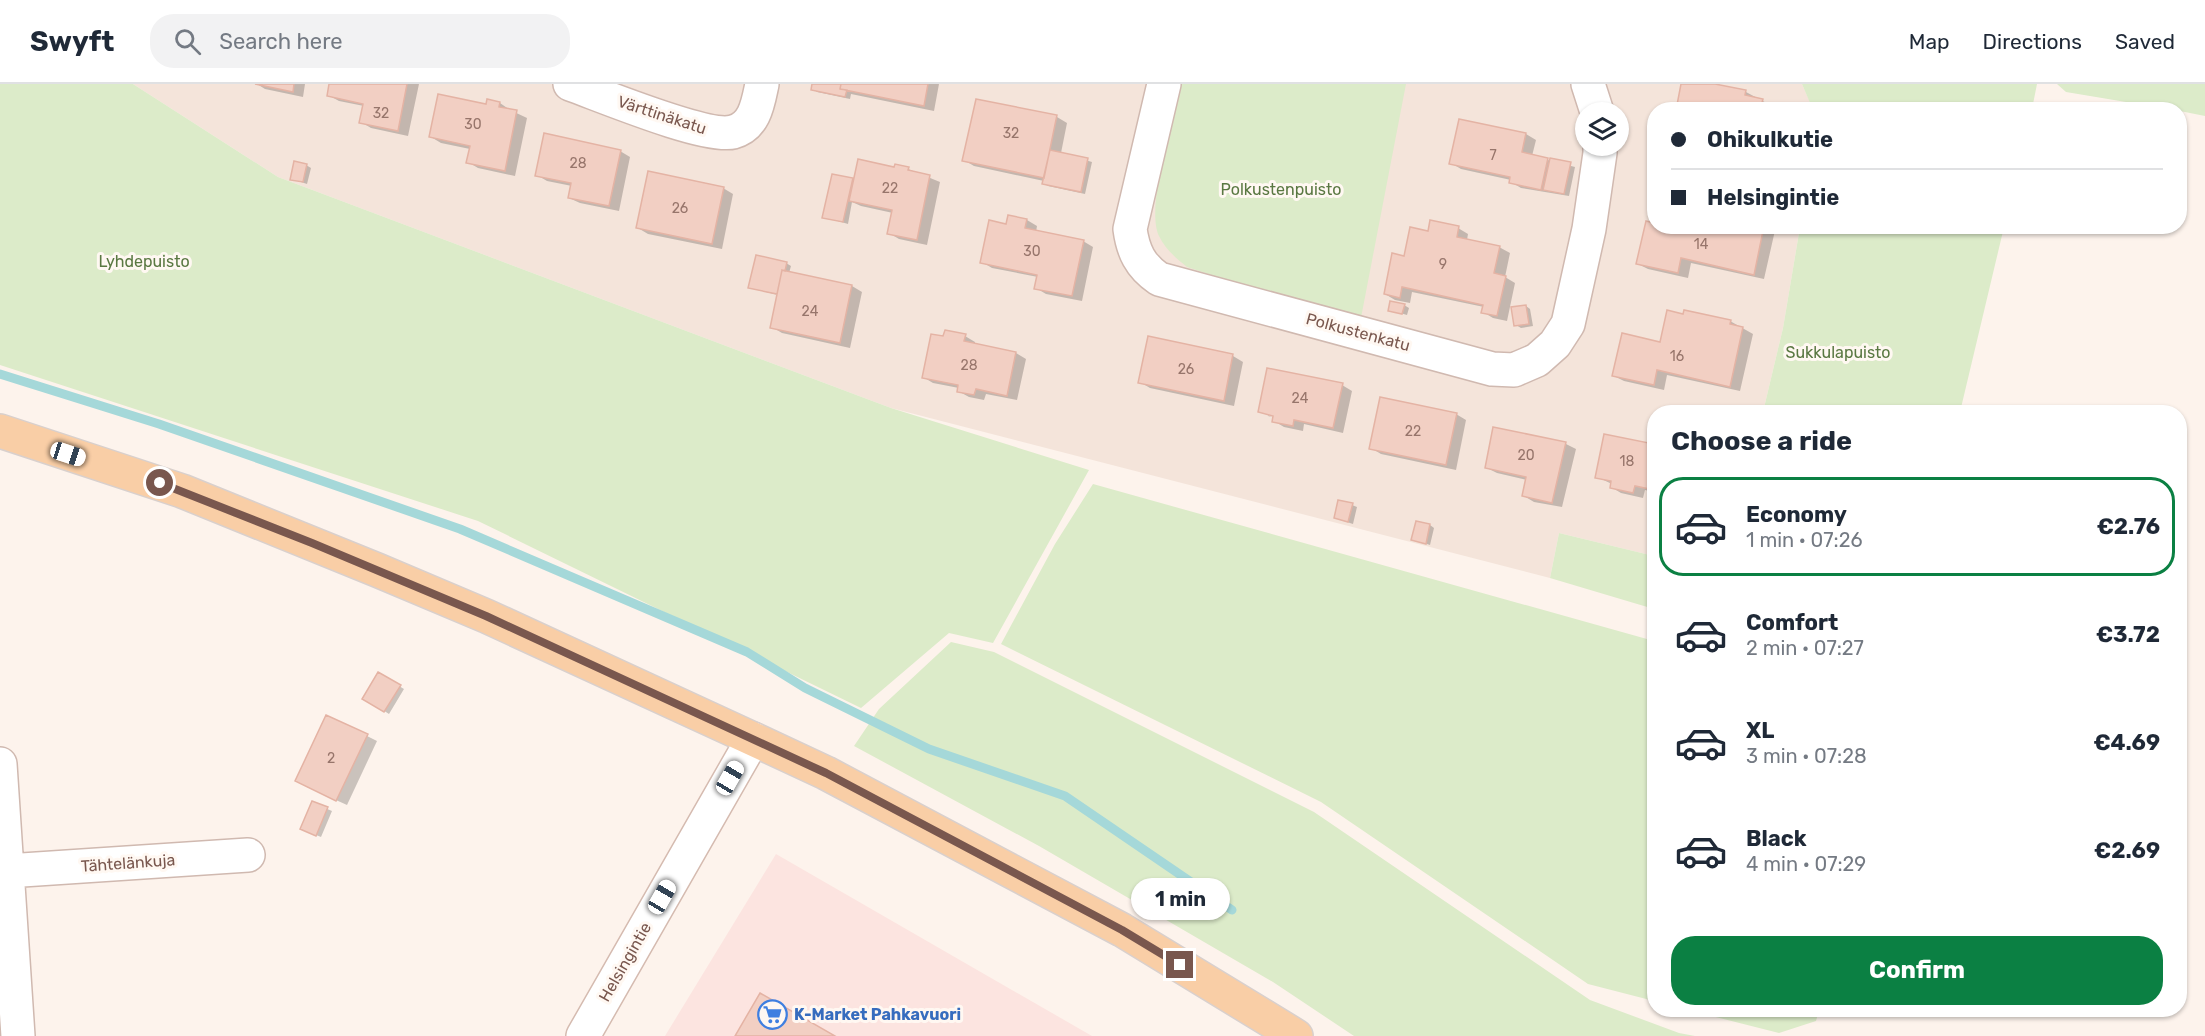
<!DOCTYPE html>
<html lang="en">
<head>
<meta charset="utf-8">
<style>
  body { margin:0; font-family:Rubik,sans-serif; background:#f2f2f3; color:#1f2937; height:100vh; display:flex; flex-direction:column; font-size:22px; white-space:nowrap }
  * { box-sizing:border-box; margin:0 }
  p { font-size:20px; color:#747a83 }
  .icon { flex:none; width:33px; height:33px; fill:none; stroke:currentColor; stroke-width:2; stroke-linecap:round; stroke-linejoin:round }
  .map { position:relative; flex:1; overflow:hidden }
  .sheet { position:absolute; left:1647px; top:321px; width:540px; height:612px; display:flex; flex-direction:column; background:#fff; border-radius:24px; box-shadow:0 2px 4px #0004 }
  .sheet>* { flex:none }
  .banner { position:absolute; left:1647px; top:18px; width:540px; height:132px; border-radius:24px; box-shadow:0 2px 4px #0004; display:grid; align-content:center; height:132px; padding:0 24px; background:#fff }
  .fabs { position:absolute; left:1575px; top:18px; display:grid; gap:12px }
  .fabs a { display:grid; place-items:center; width:54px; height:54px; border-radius:50%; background:#fff; box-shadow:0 2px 4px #0004; font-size:30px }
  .end { position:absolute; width:27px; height:27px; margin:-14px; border:8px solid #79574e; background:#fff; box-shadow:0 0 0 3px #fff }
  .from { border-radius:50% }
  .bubble { position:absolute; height:42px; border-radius:21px; background:#fff; box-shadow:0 2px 4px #0004; font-size:20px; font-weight:700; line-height:42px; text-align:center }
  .car { position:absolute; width:18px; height:36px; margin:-18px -9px; border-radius:8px; box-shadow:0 0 4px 2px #0007; background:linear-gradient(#fff 24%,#345 0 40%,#fff 0 76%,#345 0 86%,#fff 0) }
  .banner b { display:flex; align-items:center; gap:21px; height:57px; font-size:22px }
  .banner b+b { border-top:2px solid #e0e1e3 }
  .banner i { width:15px; height:15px; background:#1f2937 }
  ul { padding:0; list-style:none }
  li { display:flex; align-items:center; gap:18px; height:99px; margin:0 12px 9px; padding:0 12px; border:3px solid transparent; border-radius:24px }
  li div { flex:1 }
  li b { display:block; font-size:22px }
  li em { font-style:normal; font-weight:700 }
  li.on { border-color:#0b8043 }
  li>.icon { width:54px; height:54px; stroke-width:1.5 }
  h2 { padding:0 24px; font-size:27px; line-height:72px }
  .primary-button { display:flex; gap:12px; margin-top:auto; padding:12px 24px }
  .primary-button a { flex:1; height:69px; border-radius:24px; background:#0b8043; color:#fff; font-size:24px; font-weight:700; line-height:69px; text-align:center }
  header { display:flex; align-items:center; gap:36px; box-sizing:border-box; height:84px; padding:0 30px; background:#fff; border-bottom:2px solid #e0e1e3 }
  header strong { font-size:28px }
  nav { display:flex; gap:33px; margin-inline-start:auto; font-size:21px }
  .search { width:420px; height:54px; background:#f2f2f3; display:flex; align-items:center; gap:15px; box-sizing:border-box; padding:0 21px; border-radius:24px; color:#747a83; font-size:22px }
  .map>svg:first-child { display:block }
  .residential { fill:#f4e4da; fill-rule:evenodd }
  .commercial { fill:#fce4e0 }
  .green { fill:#dcebc9 }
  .shadow { fill:#0003; fill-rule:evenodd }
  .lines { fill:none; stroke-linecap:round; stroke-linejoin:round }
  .stream { stroke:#a5d8d9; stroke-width:9 }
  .building { fill:#f2cfc3; stroke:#e4b3a4; stroke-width:1.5 }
  .minor-casing { stroke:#d0b9b0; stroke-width:36 }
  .secondary-casing { stroke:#d5bbb0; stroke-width:36 }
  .primary-casing { stroke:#d9d0cd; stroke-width:36 }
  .minor { stroke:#fff; stroke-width:33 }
  .secondary { stroke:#fff; stroke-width:33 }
  .primary { stroke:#f9cea6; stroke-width:33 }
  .route { stroke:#79574e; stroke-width:8 }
  .labels { text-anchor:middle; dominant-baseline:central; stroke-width:6; stroke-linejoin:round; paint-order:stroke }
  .number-label { font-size:14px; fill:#97756b }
  .street-label { font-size:16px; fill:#79574e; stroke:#fff8f2 }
  .park-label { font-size:16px; fill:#5a7842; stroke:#fff8f2 }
  .shop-label { font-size:16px; font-weight:bold; fill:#366cbe; stroke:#fff8f2; text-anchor:start }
</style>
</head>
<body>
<header>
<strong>Swyft</strong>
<div class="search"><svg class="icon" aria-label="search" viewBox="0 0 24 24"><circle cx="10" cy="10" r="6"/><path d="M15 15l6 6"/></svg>Search here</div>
<nav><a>Map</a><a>Directions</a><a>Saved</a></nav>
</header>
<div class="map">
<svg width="2205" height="952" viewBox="0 0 2205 952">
  <rect width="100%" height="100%" fill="#fdf3ec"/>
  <path class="residential" d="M 133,0 L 1802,0 L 1813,25 L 1654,26 L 1654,142 L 1800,143 L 1783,244 L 1763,328 L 1654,328 L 1654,472 L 1559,449 L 1550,494 L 891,324 L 278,93 ZM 1586,28 L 1618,28 L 1618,62 L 1586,62 Z"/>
  <path class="commercial" d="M 776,770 L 1092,952 L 665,952 Z"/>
  <path class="green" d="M 0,0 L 133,0 L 278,93 L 891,324 L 1089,386 L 993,559 L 949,549 L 861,624 L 478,437 L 0,281 Z
    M 1181,0 L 1406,0 L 1360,239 L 1187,183 C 1176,174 1165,165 1159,152 C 1145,123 1174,33 1181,0 Z
    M 1802,0 L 2037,0 L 2032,25 L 1813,26 Z
    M 2057,0 L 2205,0 L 2205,32 L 2180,27 L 2180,26 L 2168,25 L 2066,8 Z
    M 1800,143 L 2004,143 L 1960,328 L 1763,328 L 1783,244 Z
    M 1093,400 L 1654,557 L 1654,917 L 1588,900 L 1321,718 L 1001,560 L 1055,460 Z
    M 1559,449 L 1654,472 L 1654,525 L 1550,494 Z
    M 951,558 L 994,568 L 1314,728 L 1590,916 L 1679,949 L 1695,952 L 1354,952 L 1273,898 L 1039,762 L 854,662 L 879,625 Z
    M 1688,926 L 1819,926 L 1816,937 L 1779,949 Z"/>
  <path class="shadow" d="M 257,0 L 305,0 L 303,13 L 265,5 Z
    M 331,0 L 419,0 L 408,52 L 371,44 L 361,38 L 364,22 L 339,17 L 328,11 Z
    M 814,0 L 939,0 L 934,27 L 851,10 L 850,15 L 817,8 L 813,5 Z
    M 1683,0 L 1708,0 L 1746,8 L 1772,22 L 1771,26 L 1677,26 Z
    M 977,16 L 1057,33 L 1067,39 L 1061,69 L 1092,78 L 1085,110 L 1048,102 L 1043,99 L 1044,97 L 974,82 L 964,76 Z
    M 488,17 L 500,19 L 510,26 L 527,34 L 515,92 L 478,84 L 468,78 L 470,65 L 441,59 L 431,53 L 487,22 Z
    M 1526,50 L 1536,56 L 1532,72 L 1575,83 L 1569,112 L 1521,104 L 1511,98 L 1511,96 L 1461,85 L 1451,79 Z
    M 620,67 L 630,73 L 619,127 L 580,119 L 569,114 L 572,102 L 547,97 L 537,91 Z
    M 306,81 L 311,84 L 307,100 L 292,95 Z
    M 895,85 L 908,85 L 940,98 L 927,161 L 899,155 L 889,149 L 893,129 L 861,122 L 852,118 L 848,140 L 824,133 L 852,96 L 855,97 Z
    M 723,104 L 733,110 L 722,165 L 648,150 L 638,144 Z
    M 1009,132 L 1027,136 L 1037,142 L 1036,148 L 1083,157 L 1093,163 L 1082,217 L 1046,210 L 1036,204 L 1038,193 L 992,184 L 982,178 L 1007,142 Z
    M 1647,139 L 1654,140 L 1654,142 L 1685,147 L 1686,142 L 1776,142 L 1764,195 L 1691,179 L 1688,194 L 1648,185 L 1638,180 Z
    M 1458,144 L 1468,150 L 1467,156 L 1499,163 L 1510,169 L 1505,193 L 1515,199 L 1507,237 L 1493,234 L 1483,228 L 1484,223 L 1412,208 L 1410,219 L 1395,216 L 1385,210 L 1405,173 L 1429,148 Z
    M 786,179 L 791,182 L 789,189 L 852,202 L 862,208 L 850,264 L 782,249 L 772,243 L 778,211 L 750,204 Z
    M 1404,221 L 1409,224 L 1407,231 L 1390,226 Z
    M 1526,222 L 1530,225 L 1533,242 L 1521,244 L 1516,241 Z
    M 1730,237 L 1753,250 L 1740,307 L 1667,291 L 1664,306 L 1624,297 L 1614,292 L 1661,259 Z
    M 965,252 L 975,258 L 975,261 L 1016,269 L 1026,275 L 1017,316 L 986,310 L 984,316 L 969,313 L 958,307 L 959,304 L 933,299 L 923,293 L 944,254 Z
    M 1149,254 L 1233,272 L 1243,278 L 1234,322 L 1150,304 L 1140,298 Z
    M 1342,301 L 1352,307 L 1343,349 L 1304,340 L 1303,347 L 1284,343 L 1274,337 L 1274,334 L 1259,327 ZM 1268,329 L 1280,335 L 1268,332 Z
    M 1456,330 L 1466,336 L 1456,386 L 1381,370 L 1371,364 Z
    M 1495,345 L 1566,360 L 1576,365 L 1562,423 L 1534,418 L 1524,412 L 1527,396 L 1497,389 L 1487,384 Z
    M 1605,351 L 1654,362 L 1654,408 L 1645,406 L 1643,414 L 1621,409 L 1611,403 L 1612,400 L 1597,393 Z
    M 1352,421 L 1357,423 L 1353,440 L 1335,434 Z
    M 1430,441 L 1434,444 L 1430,461 L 1413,455 Z
    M 379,590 L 404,605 L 389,630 L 364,614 Z
    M 367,652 L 377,657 L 347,721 L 307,703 Z
    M 313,719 L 332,727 L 321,753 L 306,747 Z"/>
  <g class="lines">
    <path class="stream" d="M 0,290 L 159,340 L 460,445 L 747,568 L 805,604 L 929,665 L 1065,712 L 1232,826"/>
  </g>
  <path class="building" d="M 255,0 L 294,0 L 293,8 Z
    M 329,0 L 407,0 L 398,47 L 359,39 L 363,20 L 327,12 Z
    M 812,0 L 841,0 L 840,5 L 847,6 L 845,13 L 811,6 Z
    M 841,0 L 928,0 L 924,22 L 840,5 Z
    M 1681,0 L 1715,0 L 1746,6 L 1745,11 L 1763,15 L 1760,26 L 1676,26 Z
    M 438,10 L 486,20 L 487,15 L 500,18 L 499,23 L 517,26 L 505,87 L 466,79 L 470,62 L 429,53 Z
    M 976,15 L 1057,31 L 1044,94 L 962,77 Z
    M 1459,35 L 1526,49 L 1522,68 L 1548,74 L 1541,106 L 1509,99 L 1510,93 L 1449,80 Z
    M 544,49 L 621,66 L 609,122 L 568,114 L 571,99 L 535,92 Z
    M 1050,66 L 1088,74 L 1081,108 L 1042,100 Z
    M 1550,74 L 1571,78 L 1564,110 L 1543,106 Z
    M 858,75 L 894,83 L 895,80 L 909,83 L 908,86 L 930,91 L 917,156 L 887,150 L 892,126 L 849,117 Z
    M 294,77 L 307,80 L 303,98 L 290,96 Z
    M 648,87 L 724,103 L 712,160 L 636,144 Z
    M 832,90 L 853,94 L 843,138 L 822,134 Z
    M 1008,131 L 1027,135 L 1025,144 L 1084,156 L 1072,212 L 1034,205 L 1037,191 L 980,179 L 989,136 L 1006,140 Z
    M 1430,136 L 1459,142 L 1457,153 L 1500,162 L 1494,189 L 1506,192 L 1497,232 L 1481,229 L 1483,221 L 1402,203 L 1400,214 L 1384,210 L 1392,169 L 1404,172 L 1410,143 L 1428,147 Z
    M 1646,137 L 1654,139 L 1654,142 L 1671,142 L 1684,145 L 1685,142 L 1764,142 L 1754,191 L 1681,174 L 1678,189 L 1636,180 Z
    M 756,171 L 787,178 L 785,187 L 782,186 L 777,210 L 748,204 Z
    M 782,186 L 852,201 L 840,259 L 770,244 Z
    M 1390,217 L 1405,220 L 1402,230 L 1388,227 Z
    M 1526,221 L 1529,240 L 1514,242 L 1511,223 Z
    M 1667,226 L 1683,230 L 1684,226 L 1731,236 L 1730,240 L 1743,243 L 1730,303 L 1657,286 L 1654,301 L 1612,292 L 1622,249 L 1660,258 Z
    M 945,246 L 966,250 L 964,257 L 1016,268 L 1007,312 L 976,305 L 974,311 L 957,308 L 958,301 L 922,294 L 931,250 L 943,252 Z
    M 1148,252 L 1233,270 L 1224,317 L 1138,299 Z
    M 1267,284 L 1343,299 L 1333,344 L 1294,336 L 1293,342 L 1272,338 L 1273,332 L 1258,328 Z
    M 1380,313 L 1457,329 L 1446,381 L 1369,365 Z
    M 1493,343 L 1566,358 L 1552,419 L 1522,412 L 1526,393 L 1485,384 Z
    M 1604,350 L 1654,360 L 1654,406 L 1635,402 L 1633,409 L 1610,404 L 1611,397 L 1595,394 Z
    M 1338,416 L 1353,419 L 1348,438 L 1334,434 Z
    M 1416,437 L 1430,440 L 1426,460 L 1411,456 Z
    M 378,588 L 401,601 L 384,628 L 362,615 Z
    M 326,631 L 368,650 L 336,717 L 295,697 Z
    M 312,717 L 328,723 L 316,752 L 300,745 Z
    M 760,909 L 835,952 L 735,952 Z"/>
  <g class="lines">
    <defs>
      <path id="minor" d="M 570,0 C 601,11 706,55 733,48 C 755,42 758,19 762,0
        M 1164,0 L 1130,145 C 1133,167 1140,182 1159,195 L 1492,285 L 1514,286 L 1537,276 L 1555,260 L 1568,240 L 1589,145 L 1600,69 L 1600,62
        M 1588,0 L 1597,28
        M 0,680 L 18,952
        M 7,787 L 248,771"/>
      <path id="secondary" d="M 583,952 L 753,655"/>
      <path id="primary" d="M 0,347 L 182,407 L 377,486 L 486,532 L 753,655 L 826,689 L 1122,846 L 1296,952"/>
    </defs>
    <use href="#minor" class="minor-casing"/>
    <use href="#secondary" class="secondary-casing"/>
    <use href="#primary" class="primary-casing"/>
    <use href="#minor" class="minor"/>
    <use href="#secondary" class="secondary"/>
    <use href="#primary" class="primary"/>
  </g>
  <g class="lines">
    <path class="route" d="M 160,399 L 312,459 L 486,532 L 826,689 L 1122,846 L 1180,881"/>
  </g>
  <defs>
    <symbol id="supermarket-ring" viewBox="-11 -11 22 22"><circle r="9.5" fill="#fff8f2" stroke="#3f7fe0" stroke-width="1.5"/><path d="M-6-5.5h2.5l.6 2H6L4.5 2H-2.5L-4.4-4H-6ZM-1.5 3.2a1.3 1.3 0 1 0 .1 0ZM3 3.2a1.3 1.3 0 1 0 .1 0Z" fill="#3f7fe0"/></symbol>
  </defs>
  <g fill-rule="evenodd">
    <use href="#supermarket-ring" x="756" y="914" width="33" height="33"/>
  </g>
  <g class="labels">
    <g class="number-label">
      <text x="381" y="29">32</text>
      <text x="473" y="40">30</text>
      <text x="1011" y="49">32</text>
      <text x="1493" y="71">7</text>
      <text x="578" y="79">28</text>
      <text x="890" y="104">22</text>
      <text x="680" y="124">26</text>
      <text x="1701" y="160">14</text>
      <text x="1032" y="167">30</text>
      <text x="1443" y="180">9</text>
      <text x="810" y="227">24</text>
      <text x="1677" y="272">16</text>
      <text x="969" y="281">28</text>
      <text x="1186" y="285">26</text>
      <text x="1300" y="314">24</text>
      <text x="1413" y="347">22</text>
      <text x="1526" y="371">20</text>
      <text x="1627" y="377">18</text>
      <text x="331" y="674">2</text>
    </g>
    <g class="street-label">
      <text transform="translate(662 31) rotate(18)">Värttinäkatu</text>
      <text transform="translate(1358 248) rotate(15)">Polkustenkatu</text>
      <text transform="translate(128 779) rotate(-4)">Tähtelänkuja</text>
      <text transform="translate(625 878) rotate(-60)">Helsingintie</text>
    </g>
    <g class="park-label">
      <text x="1281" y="105">Polkustenpuisto</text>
      <text x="144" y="177">Lyhdepuisto</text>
      <text x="1838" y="268">Sukkulapuisto</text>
    </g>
    <g class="shop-label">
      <text x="794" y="930">K-Market Pahkavuori</text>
    </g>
  </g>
</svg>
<div class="fabs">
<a><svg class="icon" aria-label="layers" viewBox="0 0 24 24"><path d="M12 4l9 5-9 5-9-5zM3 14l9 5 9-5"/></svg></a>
</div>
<i class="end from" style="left:160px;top:399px"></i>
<i class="end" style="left:1180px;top:881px"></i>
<div class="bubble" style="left:1131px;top:794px;width:99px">1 min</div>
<i class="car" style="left:68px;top:370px;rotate:108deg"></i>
<i class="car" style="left:730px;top:694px;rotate:30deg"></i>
<i class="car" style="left:662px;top:813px;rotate:30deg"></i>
<div class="banner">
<b><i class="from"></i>Ohikulkutie</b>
<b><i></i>Helsingintie</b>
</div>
<section class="sheet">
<h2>Choose a ride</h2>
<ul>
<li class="on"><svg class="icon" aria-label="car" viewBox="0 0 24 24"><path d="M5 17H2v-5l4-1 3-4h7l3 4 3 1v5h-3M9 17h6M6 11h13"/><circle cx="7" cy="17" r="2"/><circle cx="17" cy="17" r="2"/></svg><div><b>Economy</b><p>1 min · 07:26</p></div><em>€2.76</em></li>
<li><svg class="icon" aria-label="car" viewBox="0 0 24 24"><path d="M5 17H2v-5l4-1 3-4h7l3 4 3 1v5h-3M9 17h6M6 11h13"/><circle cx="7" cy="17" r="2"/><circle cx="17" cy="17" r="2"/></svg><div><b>Comfort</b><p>2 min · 07:27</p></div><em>€3.72</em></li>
<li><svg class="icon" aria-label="car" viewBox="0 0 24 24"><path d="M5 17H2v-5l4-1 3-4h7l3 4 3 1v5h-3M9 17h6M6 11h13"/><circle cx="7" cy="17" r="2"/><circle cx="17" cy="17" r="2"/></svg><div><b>XL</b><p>3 min · 07:28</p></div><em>€4.69</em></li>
<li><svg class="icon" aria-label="car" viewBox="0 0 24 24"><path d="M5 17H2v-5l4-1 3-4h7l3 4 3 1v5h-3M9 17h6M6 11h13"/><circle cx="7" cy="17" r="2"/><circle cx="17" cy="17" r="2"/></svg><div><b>Black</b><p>4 min · 07:29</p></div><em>€2.69</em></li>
</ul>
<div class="primary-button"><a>Confirm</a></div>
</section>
</div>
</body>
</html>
